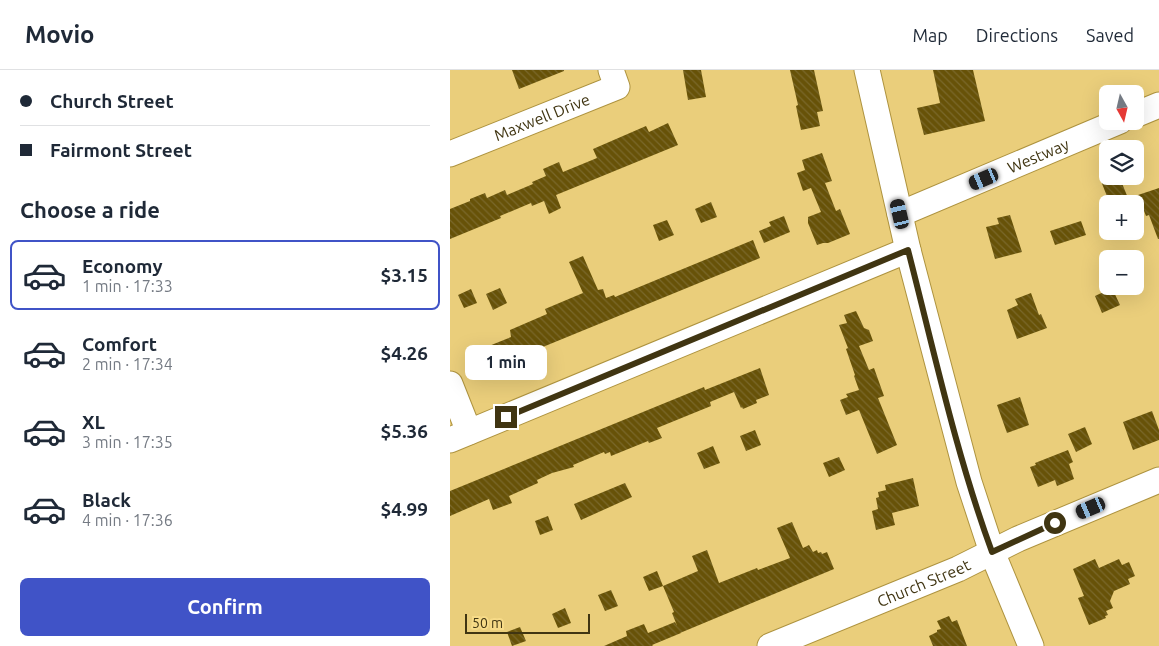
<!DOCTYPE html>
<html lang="en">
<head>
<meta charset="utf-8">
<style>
  body { margin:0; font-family:Ubuntu,sans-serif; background:#f6f6f7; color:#1f2937; height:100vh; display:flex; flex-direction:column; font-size:19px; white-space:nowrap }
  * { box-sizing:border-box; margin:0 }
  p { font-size:16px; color:#747a83 }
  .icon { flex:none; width:28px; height:28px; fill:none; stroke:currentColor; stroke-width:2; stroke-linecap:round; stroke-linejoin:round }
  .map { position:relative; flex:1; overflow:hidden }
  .side { display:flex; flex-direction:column; background:#fff; width:450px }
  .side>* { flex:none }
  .banner { display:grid; align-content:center; height:110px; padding:0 20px; background:#fff }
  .needle { width:32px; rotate:172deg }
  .controls { position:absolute; left:649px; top:15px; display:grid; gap:10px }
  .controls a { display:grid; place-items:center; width:45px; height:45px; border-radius:8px; background:#fff; box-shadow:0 5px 20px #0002; font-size:25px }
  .scale { position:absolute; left:15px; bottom:12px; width:125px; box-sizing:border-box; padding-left:5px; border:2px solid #403512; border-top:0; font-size:14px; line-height:18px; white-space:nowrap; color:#403512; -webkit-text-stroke:4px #f7db88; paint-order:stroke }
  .end { position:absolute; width:22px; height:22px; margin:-11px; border:6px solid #403512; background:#fff; box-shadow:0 0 0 2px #fff }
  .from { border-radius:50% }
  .bubble { position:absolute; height:35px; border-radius:8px; background:#fff; box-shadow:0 5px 20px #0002; font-size:16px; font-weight:600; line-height:35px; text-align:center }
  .car { position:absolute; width:15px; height:30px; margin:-15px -8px; border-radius:6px; box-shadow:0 0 4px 1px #0007; background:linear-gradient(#222 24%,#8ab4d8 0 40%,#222 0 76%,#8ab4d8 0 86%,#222 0) }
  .banner b { display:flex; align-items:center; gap:18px; height:48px; font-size:19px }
  .banner b+b { border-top:1px solid #e0e1e3 }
  .banner i { width:12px; height:12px; background:#1f2937 }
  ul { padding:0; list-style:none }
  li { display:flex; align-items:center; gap:15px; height:70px; margin:0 10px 8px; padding:0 10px; border:2px solid transparent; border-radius:8px }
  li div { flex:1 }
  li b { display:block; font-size:19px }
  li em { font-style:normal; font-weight:600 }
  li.selected { border-color:#4053c7 }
  li>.icon { width:45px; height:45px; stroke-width:1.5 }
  h2 { padding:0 20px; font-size:22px; line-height:60px }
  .button { display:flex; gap:10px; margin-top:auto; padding:10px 20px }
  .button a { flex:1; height:58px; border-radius:8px; background:#4053c7; color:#fff; font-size:20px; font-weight:600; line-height:58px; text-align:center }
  header { display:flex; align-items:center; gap:30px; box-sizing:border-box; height:70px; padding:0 25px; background:#fff; border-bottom:1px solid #e0e1e3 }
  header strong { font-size:24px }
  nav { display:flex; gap:28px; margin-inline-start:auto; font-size:18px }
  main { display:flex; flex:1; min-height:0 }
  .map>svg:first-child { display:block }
  .building { fill:url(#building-back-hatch) }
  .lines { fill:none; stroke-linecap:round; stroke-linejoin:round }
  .minor-casing { stroke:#ae933f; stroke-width:27 }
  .minor { stroke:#fff; stroke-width:25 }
  .route { stroke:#403512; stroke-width:6 }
  .labels { text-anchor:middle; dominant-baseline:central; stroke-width:5; stroke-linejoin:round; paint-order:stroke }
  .street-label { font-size:16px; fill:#403512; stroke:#f7db88 }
</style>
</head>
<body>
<header>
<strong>Movio</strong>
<nav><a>Map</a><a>Directions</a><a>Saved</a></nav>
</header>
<main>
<section class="side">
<div class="banner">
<b><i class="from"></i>Church Street</b>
<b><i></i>Fairmont Street</b>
</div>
<h2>Choose a ride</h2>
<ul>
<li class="selected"><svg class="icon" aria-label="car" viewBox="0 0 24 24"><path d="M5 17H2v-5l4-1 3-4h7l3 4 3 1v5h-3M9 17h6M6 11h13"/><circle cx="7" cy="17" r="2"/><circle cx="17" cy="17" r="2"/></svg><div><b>Economy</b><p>1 min · 17:33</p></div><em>$3.15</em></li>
<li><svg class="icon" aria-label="car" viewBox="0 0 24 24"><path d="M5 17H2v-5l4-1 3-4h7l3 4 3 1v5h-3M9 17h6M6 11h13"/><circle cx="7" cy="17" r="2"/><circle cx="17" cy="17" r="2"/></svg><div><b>Comfort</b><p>2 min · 17:34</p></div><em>$4.26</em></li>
<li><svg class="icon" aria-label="car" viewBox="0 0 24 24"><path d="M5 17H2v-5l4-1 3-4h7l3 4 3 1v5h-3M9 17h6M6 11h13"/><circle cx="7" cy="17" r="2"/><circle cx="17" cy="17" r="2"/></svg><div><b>XL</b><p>3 min · 17:35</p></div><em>$5.36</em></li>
<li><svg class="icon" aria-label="car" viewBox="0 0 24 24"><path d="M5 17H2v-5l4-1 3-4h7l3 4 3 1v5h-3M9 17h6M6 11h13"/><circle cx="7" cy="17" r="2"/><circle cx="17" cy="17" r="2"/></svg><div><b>Black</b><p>4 min · 17:36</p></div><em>$4.99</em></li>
</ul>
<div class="button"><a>Confirm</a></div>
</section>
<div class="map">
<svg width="709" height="576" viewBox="0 0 709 576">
  <defs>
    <pattern id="building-back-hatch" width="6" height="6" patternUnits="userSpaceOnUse" patternTransform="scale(1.25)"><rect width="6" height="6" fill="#675208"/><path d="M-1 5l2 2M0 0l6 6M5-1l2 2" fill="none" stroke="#7a682b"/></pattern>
  </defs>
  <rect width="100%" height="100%" fill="#eace7b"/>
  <path class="building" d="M 62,0 L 114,0 L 114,1 L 69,19 Z
    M 233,0 L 251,0 L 256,27 L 238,30 Z
    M 340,0 L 364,0 L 373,41 L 367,42 L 370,56 L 351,60 L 346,36 L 348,35 Z
    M 483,0 L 523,0 L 535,51 L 474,65 L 467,38 L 490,33 Z
    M 218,53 L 228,75 L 106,125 L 111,138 L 99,144 L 94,131 L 82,136 L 81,133 L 50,146 L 51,148 L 0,169 L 0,139 L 20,131 L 20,129 L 35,123 L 37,128 L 55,120 L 57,125 L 83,114 L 82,112 L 96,106 L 93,99 L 109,92 L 113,102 L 147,88 L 143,79 L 196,56 L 199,62 Z
    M 372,83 L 382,111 L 375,113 L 386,141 L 390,139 L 400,164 L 378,173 L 373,173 L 367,175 L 358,153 L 358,147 L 371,142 L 361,118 L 353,121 L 347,103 L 355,100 L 352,90 Z
    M 664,106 L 669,106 L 678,128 L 660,134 L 651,111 Z
    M 709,118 L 709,169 L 708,169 L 699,145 L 696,146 L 688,125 Z
    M 261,132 L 267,147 L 251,153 L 245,139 Z
    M 560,145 L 572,182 L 545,189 L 536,157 L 549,154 L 547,148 Z
    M 334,146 L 340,162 L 314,173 L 309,161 L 321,156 L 319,152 Z
    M 217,150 L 224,165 L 209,171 L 203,155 Z
    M 631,151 L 636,165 L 605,175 L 600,161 Z
    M 303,170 L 310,188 L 27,304 L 19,284 L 61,267 L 60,260 L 97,244 L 95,239 L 133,223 L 119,192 L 133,186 L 148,220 L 153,219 L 156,228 L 164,225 L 165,227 Z
    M 50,218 L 57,233 L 43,240 L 36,224 Z
    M 662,218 L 670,235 L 652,243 L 645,226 Z
    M 21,219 L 27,233 L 14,238 L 8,225 Z
    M 581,223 L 589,245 L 591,244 L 597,258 L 567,269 L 557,240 L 568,235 L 565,229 Z
    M 406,241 L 414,258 L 419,260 L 423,271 L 409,276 L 419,300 L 424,298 L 434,326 L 428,328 L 447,375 L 427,384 L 409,340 L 396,345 L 390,330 L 398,327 L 396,324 L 409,320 L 404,306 L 405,305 L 396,279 L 398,278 L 389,255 L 397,253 L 394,245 Z
    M 310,298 L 319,325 L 306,330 L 307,333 L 293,339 L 292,337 L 291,338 L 284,322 L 260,332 L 261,336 L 207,358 L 212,368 L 199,373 L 198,371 L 161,386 L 160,382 L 155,384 L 154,382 L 123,395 L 124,397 L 102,403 L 87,410 L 88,413 L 59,426 L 62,433 L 43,440 L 39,429 L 0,446 L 0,421 L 254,317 L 255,320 Z
    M 570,327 L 579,355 L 557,363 L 547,335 Z
    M 702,341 L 709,360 L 709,370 L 683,380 L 673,352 Z
    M 635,357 L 642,374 L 626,382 L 618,364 Z
    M 305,360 L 311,375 L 296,381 L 290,366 Z
    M 263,376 L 270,393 L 254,399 L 247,383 Z
    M 618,380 L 623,392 L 619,394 L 624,409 L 607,416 L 605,410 L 588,417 L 580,397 L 586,395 L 585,393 Z
    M 389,387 L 395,400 L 379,407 L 373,393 Z
    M 463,408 L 469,436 L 442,443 L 445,455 L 426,460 L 422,441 L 428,439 L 426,428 L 429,427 L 428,422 L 436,420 L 435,415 Z
    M 175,413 L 182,427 L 131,450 L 124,434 Z
    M 98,446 L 103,460 L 90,465 L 85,451 Z
    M 342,452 L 353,478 L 359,475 L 363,482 L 367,480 L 368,483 L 371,482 L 372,484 L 377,482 L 384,499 L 230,563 L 222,543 L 224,542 L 213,516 L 248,501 L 242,486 L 257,480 L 269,513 L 307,498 L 308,500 L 340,488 L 327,458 Z
    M 645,489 L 649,498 L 669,489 L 672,495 L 679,492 L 685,506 L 678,509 L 680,514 L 664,521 L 660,531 L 663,538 L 656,541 L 658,545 L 655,546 L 656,548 L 639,555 L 628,528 L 634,526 L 623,499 Z
    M 207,501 L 213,516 L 199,521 L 193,507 Z
    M 161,520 L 168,536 L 155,541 L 148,525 Z
    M 115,538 L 121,553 L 108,558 L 102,544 Z
    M 499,546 L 502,552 L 507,550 L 517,576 L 483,576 L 479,566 L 487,562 L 487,560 L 491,559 L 487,551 Z
    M 225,552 L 231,563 L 202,575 L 203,576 L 154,576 L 177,566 L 176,561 L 194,554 L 198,563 Z
    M 70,557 L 76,571 L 62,576 L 57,562 Z"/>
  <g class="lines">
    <defs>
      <g id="minor">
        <path d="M 417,0 L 458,180 L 519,412 L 542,482 L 581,576"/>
        <path d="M 685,45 L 709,35"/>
        <path id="s1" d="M 0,84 L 167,17 L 161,0"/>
        <path id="s2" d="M 450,144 L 670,51"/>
        <path d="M 0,314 L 19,362"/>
        <path d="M 0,370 L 458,180"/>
        <path id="s3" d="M 320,576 L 508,499 L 568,469 L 709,410"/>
      </g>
    </defs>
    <use href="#minor" class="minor-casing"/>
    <use href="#minor" class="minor"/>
  </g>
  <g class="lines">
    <path class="route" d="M 56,347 L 458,180 C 484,281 506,384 542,482 L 605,453"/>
  </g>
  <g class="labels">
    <g class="street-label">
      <text stroke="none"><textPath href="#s1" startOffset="99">Maxwell Drive</textPath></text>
      <text stroke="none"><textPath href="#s2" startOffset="150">Westway</textPath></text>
      <text stroke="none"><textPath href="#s3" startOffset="166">Church Street</textPath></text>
    </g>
  </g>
</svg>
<div class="controls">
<a><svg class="needle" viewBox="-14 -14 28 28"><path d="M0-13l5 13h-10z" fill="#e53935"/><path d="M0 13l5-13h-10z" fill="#747a83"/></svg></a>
<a><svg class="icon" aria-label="layers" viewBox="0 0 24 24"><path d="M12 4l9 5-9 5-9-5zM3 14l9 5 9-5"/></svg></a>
<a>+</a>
<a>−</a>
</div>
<div class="scale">50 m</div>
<i class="end from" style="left:605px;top:453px"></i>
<i class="end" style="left:56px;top:347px"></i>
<div class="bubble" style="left:15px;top:275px;width:82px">1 min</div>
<i class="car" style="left:534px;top:109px;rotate:247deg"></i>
<i class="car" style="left:450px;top:144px;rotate:347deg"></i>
<i class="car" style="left:641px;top:438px;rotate:247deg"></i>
</div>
</main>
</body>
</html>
